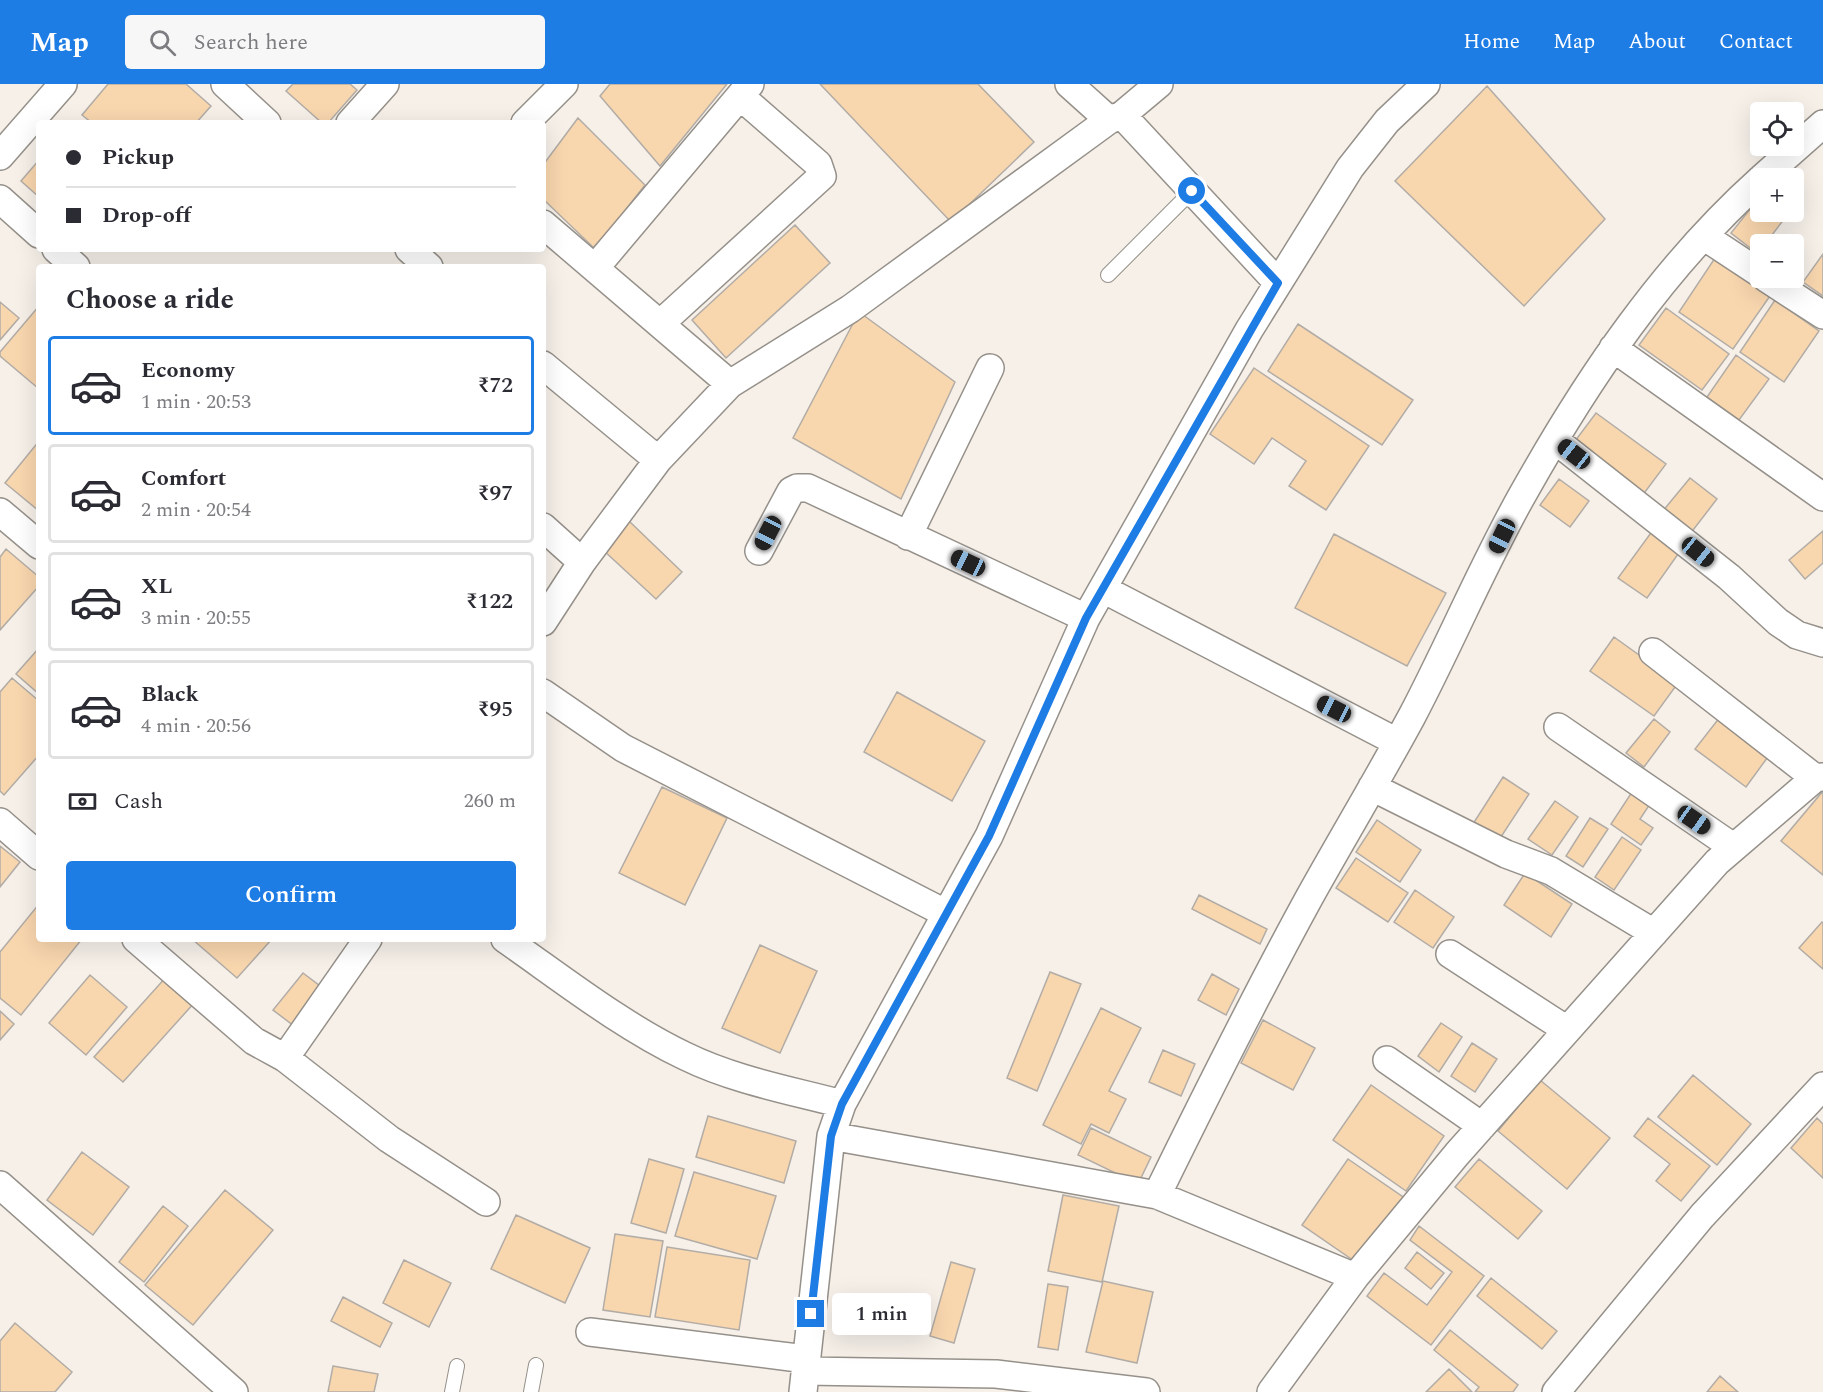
<!DOCTYPE html>
<html lang="en">
<head>
<meta charset="utf-8">
<style>
  body { margin:0; font-family:Spectral,serif; background:#f7f7f7; color:#2b2b33; height:100vh; display:flex; flex-direction:column; font-size:22px; white-space:nowrap }
  * { box-sizing:border-box; margin:0 }
  p { font-size:20px; color:#7c7c81 }
  .icon { flex:none; width:33px; height:33px; fill:none; stroke:currentColor; stroke-width:2; stroke-linecap:round; stroke-linejoin:round }
  .map { position:relative; flex:1; overflow:hidden }
  .panel { position:absolute; left:36px; top:180px; width:510px; height:678px; display:flex; flex-direction:column; background:#fff; border-radius:6px; box-shadow:0 6px 24px #0002 }
  .panel>* { flex:none }
  .top-card { position:absolute; left:36px; top:36px; width:510px; height:132px; border-radius:6px; box-shadow:0 6px 24px #0002; display:grid; align-content:center; height:132px; padding:0 30px; background:#fff }
  .tools { position:absolute; left:1750px; top:18px; display:grid; gap:12px }
  .tools a { display:grid; place-items:center; width:54px; height:54px; border-radius:6px; background:#fff; box-shadow:0 6px 24px #0002; font-size:30px }
  .end { position:absolute; width:27px; height:27px; margin:-14px; border:8px solid #1e7ce5; background:#fff; box-shadow:0 0 0 3px #fff }
  .from { border-radius:50% }
  .bubble { position:absolute; height:42px; border-radius:6px; background:#fff; box-shadow:0 6px 24px #0002; font-size:20px; font-weight:600; line-height:42px; text-align:center }
  .car { position:absolute; width:18px; height:36px; margin:-18px -9px; border-radius:8px; box-shadow:0 0 4px 2px #0007; background:linear-gradient(#222 24%,#8ab4d8 0 40%,#222 0 76%,#8ab4d8 0 86%,#222 0) }
  .top-card b { display:flex; align-items:center; gap:21px; height:57px; font-size:22px }
  .top-card b+b { border-top:2px solid #e1e1e2 }
  .top-card i { width:15px; height:15px; background:#2b2b33 }
  ul { padding:0; list-style:none }
  li { display:flex; align-items:center; gap:18px; height:99px; margin:0 12px 9px; padding:0 18px; border:3px solid #e1e1e2; border-radius:6px }
  li div { flex:1 }
  li b { display:block; font-size:22px }
  li em { font-style:normal; font-weight:600 }
  li.on { border-color:#1e7ce5 }
  li>.icon { width:54px; height:54px; stroke-width:1.5 }
  h2 { padding:0 30px; font-size:27px; line-height:72px }
  .pay { display:flex; align-items:center; gap:15px; height:66px; padding:0 30px; font-size:22px }
  .pay p { margin-inline-start:auto }
  .cta { display:flex; gap:12px; margin-top:auto; padding:12px 30px }
  .cta a { flex:1; height:69px; border-radius:6px; background:#1e7ce5; color:#fff; font-size:24px; font-weight:600; line-height:69px; text-align:center }
  header { display:flex; align-items:center; gap:36px; box-sizing:border-box; height:84px; padding:0 30px; background:#1e7ce5; color:#fff }
  header strong { font-size:28px }
  nav { display:flex; gap:33px; margin-inline-start:auto; font-size:21px }
  .search { width:420px; height:54px; background:#f7f7f7; display:flex; align-items:center; gap:15px; box-sizing:border-box; padding:0 21px; border-radius:6px; color:#7c7c81; font-size:22px }
  .map>svg:first-child { display:block }
  .building { fill:#f8d6ae; stroke:#b2aca6; stroke-width:1.5 }
  .lines { fill:none; stroke-linecap:round; stroke-linejoin:round }
  .service-casing { stroke:#959089; stroke-width:16 }
  .minor-casing { stroke:#959089; stroke-width:30 }
  .service { stroke:#fff; stroke-width:14 }
  .minor { stroke:#fff; stroke-width:27 }
  .route { stroke:#1e7ce5; stroke-width:8 }
</style>
</head>
<body>
<header>
<strong>Map</strong>
<div class="search"><svg class="icon" aria-label="search" viewBox="0 0 24 24"><circle cx="10" cy="10" r="6"/><path d="M15 15l6 6"/></svg>Search here</div>
<nav><a>Home</a><a>Map</a><a>About</a><a>Contact</a></nav>
</header>
<div class="map">
<svg width="1823" height="1308" viewBox="0 0 1823 1308">
  <rect width="100%" height="100%" fill="#f6f0e9"/>
  <path class="building" d="M 108,0 L 186,0 L 211,22 L 196,39 L 92,39 L 82,31 Z
    M 293,0 L 350,0 L 357,6 L 328,39 L 322,39 L 286,7 Z
    M 610,0 L 727,0 L 660,82 L 600,12 Z
    M 820,0 L 978,0 L 1034,58 L 951,138 Z
    M 1487,2 L 1605,135 L 1524,222 L 1395,97 Z
    M 578,34 L 645,101 L 595,165 L 543,115 L 543,81 Z
    M 39,76 L 39,113 L 21,97 Z
    M 1759,114 L 1761,128 L 1777,128 L 1785,134 L 1765,160 L 1761,160 L 1758,170 L 1731,149 Z
    M 795,141 L 830,179 L 726,274 L 692,236 Z
    M 1823,170 L 1823,212 L 1803,198 Z
    M 1715,174 L 1770,212 L 1733,265 L 1679,228 Z
    M 1775,216 L 1819,247 L 1784,298 L 1740,268 Z
    M 0,218 L 19,234 L 0,256 Z
    M 39,222 L 39,305 L 0,272 L 0,268 Z
    M 1666,224 L 1729,270 L 1702,306 L 1639,261 Z
    M 859,228 L 955,298 L 901,415 L 793,354 Z
    M 1298,240 L 1413,316 L 1382,361 L 1268,287 Z
    M 1736,271 L 1769,295 L 1739,336 L 1707,313 Z
    M 1254,284 L 1369,362 L 1326,426 L 1289,402 L 1306,377 L 1272,354 L 1254,380 L 1210,350 Z
    M 1596,329 L 1666,380 L 1642,412 L 1572,361 Z
    M 39,357 L 39,427 L 5,399 Z
    M 1690,394 L 1717,415 L 1690,450 L 1662,428 Z
    M 1559,395 L 1589,417 L 1570,443 L 1540,421 Z
    M 629,437 L 682,488 L 656,515 L 602,465 Z
    M 1653,446 L 1681,466 L 1647,514 L 1618,494 Z
    M 1823,447 L 1823,479 L 1805,495 L 1789,476 Z
    M 1334,450 L 1446,509 L 1407,582 L 1295,524 Z
    M 6,465 L 39,493 L 39,502 L 0,546 L 0,473 Z
    M 1614,553 L 1678,599 L 1654,632 L 1590,587 Z
    M 39,564 L 39,610 L 16,590 Z
    M 12,594 L 39,617 L 39,671 L 4,711 L 0,707 L 0,608 Z
    M 897,608 L 985,657 L 952,717 L 864,668 Z
    M 1720,633 L 1770,670 L 1746,703 L 1695,665 Z
    M 1654,635 L 1670,648 L 1644,683 L 1626,669 Z
    M 1503,693 L 1529,710 L 1497,759 L 1471,743 Z
    M 662,703 L 727,734 L 685,821 L 619,789 Z
    M 1634,705 L 1652,717 L 1640,735 L 1653,744 L 1641,761 L 1611,740 Z
    M 1823,707 L 1823,791 L 1781,757 Z
    M 1555,717 L 1578,733 L 1552,771 L 1528,755 Z
    M 1590,734 L 1608,745 L 1583,783 L 1566,772 Z
    M 1377,736 L 1421,766 L 1400,798 L 1356,768 Z
    M 1622,753 L 1641,766 L 1614,806 L 1595,793 Z
    M 0,762 L 20,778 L 0,803 Z
    M 1356,774 L 1408,809 L 1388,838 L 1336,804 Z
    M 1525,789 L 1572,820 L 1551,853 L 1504,821 Z
    M 1415,806 L 1454,833 L 1433,864 L 1394,838 Z
    M 1199,811 L 1267,845 L 1260,860 L 1192,825 Z
    M 39,820 L 39,855 L 82,855 L 21,931 L 0,914 L 0,868 Z
    M 1822,838 L 1823,839 L 1823,885 L 1799,864 Z
    M 192,855 L 272,855 L 237,894 Z
    M 760,861 L 817,887 L 780,969 L 722,944 Z
    M 1050,888 L 1081,900 L 1037,1007 L 1007,994 Z
    M 303,889 L 324,905 L 294,942 L 273,926 Z
    M 1212,890 L 1239,905 L 1226,931 L 1198,916 Z
    M 90,891 L 127,923 L 86,971 L 49,939 Z
    M 167,892 L 195,918 L 123,998 L 94,973 Z
    M 1101,924 L 1141,944 L 1109,1007 L 1126,1015 L 1109,1049 L 1091,1040 L 1081,1060 L 1043,1041 Z
    M 0,927 L 14,940 L 0,956 Z
    M 1263,936 L 1315,964 L 1293,1006 L 1241,979 Z
    M 1441,939 L 1462,953 L 1439,988 L 1418,972 Z
    M 1472,959 L 1497,975 L 1475,1008 L 1451,992 Z
    M 1163,966 L 1195,980 L 1181,1012 L 1149,998 Z
    M 1693,991 L 1751,1040 L 1717,1081 L 1658,1033 Z
    M 1540,996 L 1610,1054 L 1567,1105 L 1498,1047 Z
    M 1371,1001 L 1444,1052 L 1406,1107 L 1333,1056 Z
    M 708,1032 L 796,1057 L 784,1099 L 696,1073 Z
    M 1648,1034 L 1710,1082 L 1681,1117 L 1656,1097 L 1670,1080 L 1634,1052 Z
    M 1817,1034 L 1823,1040 L 1823,1094 L 1791,1064 Z
    M 1091,1044 L 1151,1073 L 1138,1100 L 1078,1071 Z
    M 82,1068 L 129,1103 L 93,1151 L 47,1116 Z
    M 649,1075 L 684,1085 L 666,1149 L 631,1139 Z
    M 1348,1075 L 1406,1115 L 1360,1181 L 1302,1141 Z
    M 1479,1075 L 1542,1127 L 1518,1155 L 1455,1103 Z
    M 694,1088 L 776,1112 L 757,1175 L 675,1152 Z
    M 225,1106 L 273,1146 L 193,1241 L 145,1201 Z
    M 1063,1111 L 1119,1122 L 1102,1198 L 1048,1187 Z
    M 163,1122 L 188,1142 L 144,1198 L 119,1178 Z
    M 516,1131 L 590,1164 L 565,1219 L 491,1185 Z
    M 1419,1142 L 1484,1192 L 1431,1261 L 1367,1212 L 1384,1189 L 1427,1221 L 1452,1188 L 1410,1156 Z
    M 615,1150 L 663,1157 L 650,1233 L 603,1226 Z
    M 667,1163 L 750,1176 L 739,1246 L 655,1233 Z
    M 1417,1168 L 1444,1189 L 1431,1205 L 1405,1184 Z
    M 404,1176 L 451,1199 L 429,1243 L 383,1219 Z
    M 951,1178 L 975,1185 L 954,1259 L 930,1252 Z
    M 1491,1194 L 1557,1247 L 1542,1265 L 1477,1212 Z
    M 1103,1197 L 1153,1208 L 1137,1279 L 1086,1268 Z
    M 1048,1200 L 1068,1203 L 1058,1266 L 1038,1263 Z
    M 343,1213 L 392,1239 L 380,1263 L 331,1237 Z
    M 15,1239 L 72,1288 L 55,1308 L 0,1308 L 0,1257 Z
    M 1450,1246 L 1518,1301 L 1513,1308 L 1475,1308 L 1479,1303 L 1434,1266 Z
    M 333,1282 L 378,1290 L 374,1308 L 328,1308 Z
    M 1449,1285 L 1472,1308 L 1426,1308 Z
    M 1720,1292 L 1738,1308 L 1707,1308 Z"/>
  <g class="lines">
    <defs>
      <path id="service" d="M 1108,191 L 1192,107
        M 452,1308 L 457,1282
        M 531,1308 L 536,1281"/>
      <path id="minor" d="M 225,0 L 267,39
        M 1069,0 L 1109,36
        M 1159,0 L 1122,31 L 1278,199
        M 350,39 L 385,0
        M 525,39 L 564,0
        M 0,72 L 63,0
        M 1762,94 L 1823,40
        M 0,115 L 39,150
        M 543,140 L 730,300
        M 1705,153 L 1761,190
        M 56,165 L 76,183
        M 409,165 L 429,183
        M 595,184 L 750,0
        M 1766,194 L 1823,231
        M 661,239 L 822,92 L 818,80 L 740,12
        M 1613,264 L 1823,413
        M 543,281 L 658,376
        M 1555,356 L 1729,493 L 1778,538 L 1797,551 L 1823,559
        M 0,428 L 39,461
        M 543,443 L 582,478
        M 908,452 L 990,284
        M 759,467 L 791,407 L 797,404 L 808,404 L 1086,534
        M 1103,505 L 1397,658
        M 543,538 L 582,478 L 658,376 L 730,300 L 850,225 L 1109,36 L 1122,31
        M 1653,568 L 1815,694
        M 543,609 L 623,664 L 945,829
        M 1558,643 L 1733,763
        M 1372,703 L 1506,770 L 1551,787 L 1654,849
        M 0,738 L 39,772
        M 136,855 L 254,957 L 285,974 L 389,1055 L 486,1118
        M 505,855 C 561,894 622,942 685,972 C 734,996 789,1006 842,1020
        M 1450,870 L 1567,946
        M 285,974 L 368,855
        M 1387,976 L 1482,1042
        M 831,1052 L 1157,1111 L 1355,1193
        M 0,1101 L 234,1308
        M 1157,1111 C 1206,1011 1256,911 1309,814 C 1343,753 1379,693 1412,632 C 1451,558 1483,480 1524,408 C 1588,294 1663,183 1761,95
        M 590,1248 L 806,1275
        M 805,1287 L 996,1290 L 1146,1308
        M 803,1308 L 831,1052 L 842,1020 L 989,752 L 1086,534 L 1249,246 L 1350,84 L 1387,37 L 1426,0
        M 1271,1308 L 1355,1193 L 1457,1070 L 1717,778 L 1815,694 L 1823,693
        M 1556,1308 L 1702,1132 L 1823,1002"/>
    </defs>
    <use href="#service" class="service-casing"/>
    <use href="#minor" class="minor-casing"/>
    <use href="#service" class="service"/>
    <use href="#minor" class="minor"/>
  </g>
  <g class="lines">
    <path class="route" d="M 811,1230 L 831,1052 L 842,1020 L 989,752 L 1086,534 L 1278,199 L 1192,107"/>
  </g>
</svg>
<div class="tools">
<a><svg class="icon" aria-label="locate" viewBox="0 0 24 24"><circle cx="12" cy="12" r="6"/><path d="M12 2v4M12 18v4M2 12h4M18 12h4"/></svg></a>
<a>+</a>
<a>−</a>
</div>
<i class="end from" style="left:1192px;top:107px"></i>
<i class="end" style="left:811px;top:1230px"></i>
<div class="bubble" style="left:832px;top:1209px;width:99px">1 min</div>
<i class="car" style="left:1574px;top:370px;rotate:308deg"></i>
<i class="car" style="left:768px;top:449px;rotate:207deg"></i>
<i class="car" style="left:1502px;top:452px;rotate:206deg"></i>
<i class="car" style="left:1698px;top:468px;rotate:129deg"></i>
<i class="car" style="left:968px;top:479px;rotate:295deg"></i>
<i class="car" style="left:1334px;top:625px;rotate:297deg"></i>
<i class="car" style="left:1694px;top:736px;rotate:125deg"></i>
<div class="top-card">
<b><i class="from"></i>Pickup</b>
<b><i></i>Drop-off</b>
</div>
<section class="panel">
<h2>Choose a ride</h2>
<ul>
<li class="on"><svg class="icon" aria-label="car" viewBox="0 0 24 24"><path d="M5 17H2v-5l4-1 3-4h7l3 4 3 1v5h-3M9 17h6M6 11h13"/><circle cx="7" cy="17" r="2"/><circle cx="17" cy="17" r="2"/></svg><div><b>Economy</b><p>1 min · 20:53</p></div><em>₹72</em></li>
<li><svg class="icon" aria-label="car" viewBox="0 0 24 24"><path d="M5 17H2v-5l4-1 3-4h7l3 4 3 1v5h-3M9 17h6M6 11h13"/><circle cx="7" cy="17" r="2"/><circle cx="17" cy="17" r="2"/></svg><div><b>Comfort</b><p>2 min · 20:54</p></div><em>₹97</em></li>
<li><svg class="icon" aria-label="car" viewBox="0 0 24 24"><path d="M5 17H2v-5l4-1 3-4h7l3 4 3 1v5h-3M9 17h6M6 11h13"/><circle cx="7" cy="17" r="2"/><circle cx="17" cy="17" r="2"/></svg><div><b>XL</b><p>3 min · 20:55</p></div><em>₹122</em></li>
<li><svg class="icon" aria-label="car" viewBox="0 0 24 24"><path d="M5 17H2v-5l4-1 3-4h7l3 4 3 1v5h-3M9 17h6M6 11h13"/><circle cx="7" cy="17" r="2"/><circle cx="17" cy="17" r="2"/></svg><div><b>Black</b><p>4 min · 20:56</p></div><em>₹95</em></li>
</ul>
<div class="pay"><svg class="icon" aria-label="cash" viewBox="0 0 24 24"><path d="M3 7h18v10H3z"/><circle cx="12" cy="12" r="2"/></svg>Cash<p>260 m</p></div>
<div class="cta"><a>Confirm</a></div>
</section>
</div>
</body>
</html>
